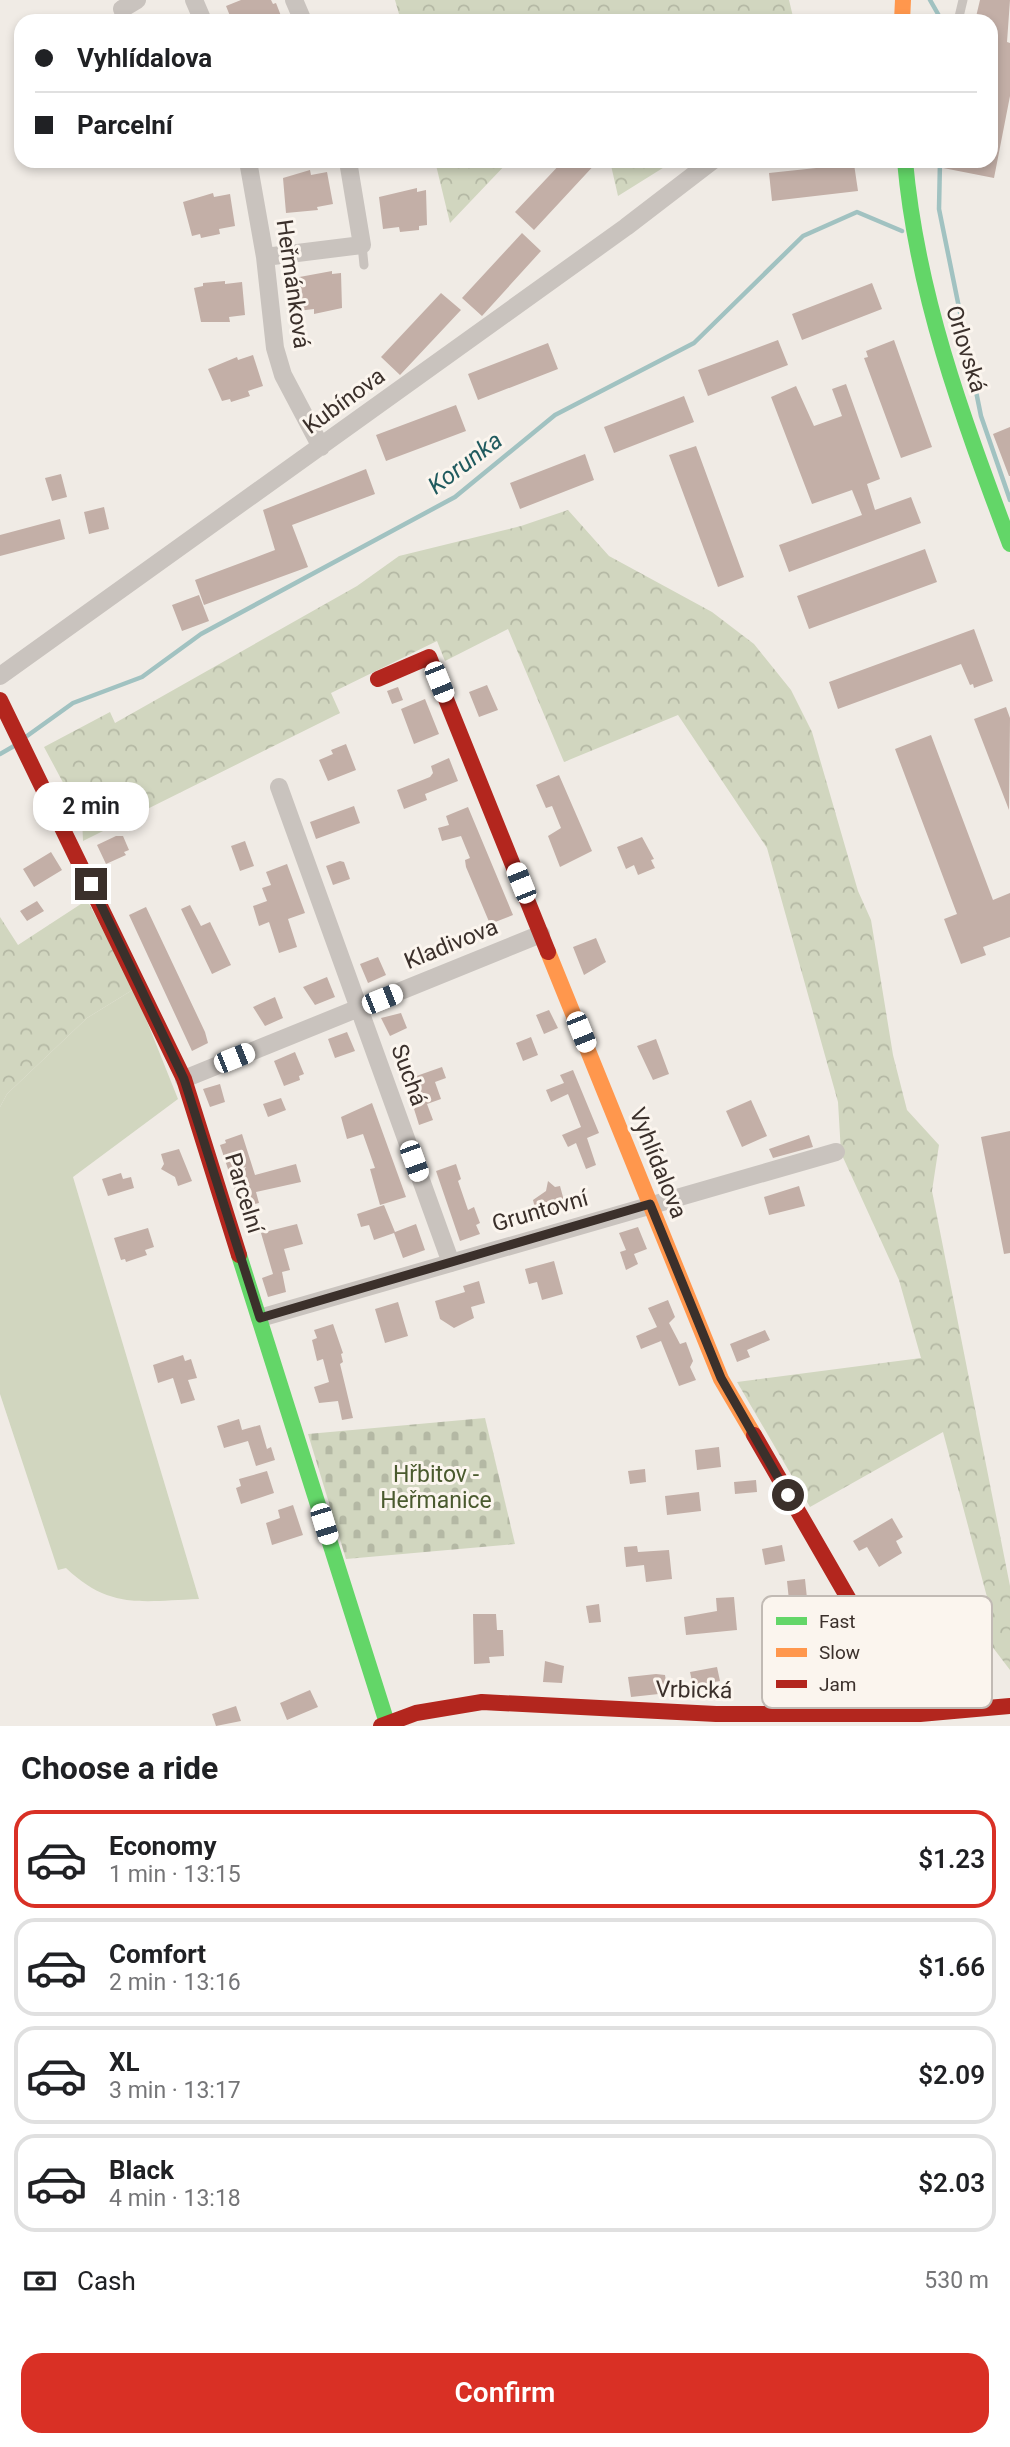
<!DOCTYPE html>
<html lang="en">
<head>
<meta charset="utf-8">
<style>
  body { margin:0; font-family:Roboto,sans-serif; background:#f2f2f2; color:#202124; height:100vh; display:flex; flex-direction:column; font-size:26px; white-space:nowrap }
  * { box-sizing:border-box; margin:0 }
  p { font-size:23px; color:#757577 }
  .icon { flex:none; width:38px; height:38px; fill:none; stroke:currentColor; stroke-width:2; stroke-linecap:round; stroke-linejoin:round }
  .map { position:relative; height:1726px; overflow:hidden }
  .side { display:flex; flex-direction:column; background:#fff; flex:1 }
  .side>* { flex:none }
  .top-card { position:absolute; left:14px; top:14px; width:984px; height:154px; border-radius:21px; box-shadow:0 4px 10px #0003; display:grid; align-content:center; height:154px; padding:0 21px; background:#fff }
  .end { position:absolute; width:32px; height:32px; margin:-16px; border:9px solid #3b302b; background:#fff; box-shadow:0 0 0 4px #fff }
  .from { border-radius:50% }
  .bubble { position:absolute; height:49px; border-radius:21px; background:#fff; box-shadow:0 4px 10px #0003; font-size:23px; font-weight:600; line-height:49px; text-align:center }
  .car { position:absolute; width:21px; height:42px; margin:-21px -10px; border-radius:9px; box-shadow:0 0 5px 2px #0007; background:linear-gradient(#fff 24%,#345 0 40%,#fff 0 76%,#345 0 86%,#fff 0) }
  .top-card b { display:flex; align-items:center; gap:24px; height:66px; font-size:26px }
  .top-card b+b { border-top:2px solid #e0e0e0 }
  .top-card i { width:18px; height:18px; background:#202124 }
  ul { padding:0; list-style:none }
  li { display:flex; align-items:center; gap:21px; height:98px; margin:0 14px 10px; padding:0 7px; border:4px solid #e0e0e0; border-radius:21px }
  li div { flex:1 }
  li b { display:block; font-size:26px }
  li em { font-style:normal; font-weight:600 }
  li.active { border-color:#d93025 }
  li>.icon { width:63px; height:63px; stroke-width:1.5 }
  h2 { padding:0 21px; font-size:32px; line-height:84px }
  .pay { display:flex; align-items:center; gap:18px; height:77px; padding:0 21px; font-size:26px }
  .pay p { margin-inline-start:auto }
  .primary-button { display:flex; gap:14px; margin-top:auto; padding:14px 21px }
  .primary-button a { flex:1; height:80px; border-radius:21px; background:#d93025; color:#fff; font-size:28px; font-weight:600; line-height:80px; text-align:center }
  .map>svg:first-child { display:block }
  .green { fill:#d1d6bf }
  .forest { fill:url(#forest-crowns) }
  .cemetery { fill:url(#cemetery-stones) }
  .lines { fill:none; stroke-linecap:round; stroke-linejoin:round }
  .stream { stroke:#a1c2c1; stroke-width:4.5 }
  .building { fill:#c3afa7 }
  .lane { stroke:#c9c3be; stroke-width:9 }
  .street { stroke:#c9c3be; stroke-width:18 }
  .fast { stroke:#63d668; stroke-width:16 }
  .slow { stroke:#ff974d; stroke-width:16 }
  .jam { stroke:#b3261e; stroke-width:16 }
  .route { stroke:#3b302b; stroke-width:9 }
  .labels { text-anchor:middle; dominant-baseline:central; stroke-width:6; stroke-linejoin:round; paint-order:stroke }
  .street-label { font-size:23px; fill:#3b302b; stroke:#fbf5ee }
  .park-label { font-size:23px; fill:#4a5a2e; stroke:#fbf5ee }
  .water-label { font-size:24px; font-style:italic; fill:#1f5a5e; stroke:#fbf5ee }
  .key { fill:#fbf5ee; stroke:#c1bab4; stroke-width:2 }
  .key-label { font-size:19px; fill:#3b302b }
</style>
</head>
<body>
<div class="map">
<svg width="1010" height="1726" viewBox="0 0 1010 1726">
  <defs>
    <pattern id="forest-crowns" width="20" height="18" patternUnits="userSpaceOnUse" patternTransform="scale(1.75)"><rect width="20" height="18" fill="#d1d6bf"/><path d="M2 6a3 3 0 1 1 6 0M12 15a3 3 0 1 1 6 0" fill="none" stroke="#b4b8a4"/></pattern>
    <pattern id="cemetery-stones" width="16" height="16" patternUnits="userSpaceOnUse" patternTransform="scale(1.75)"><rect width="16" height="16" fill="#d1d6bf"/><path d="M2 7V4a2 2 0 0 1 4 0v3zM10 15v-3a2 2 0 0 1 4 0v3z" fill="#b4b8a4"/></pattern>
  </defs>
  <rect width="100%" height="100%" fill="#f0ebe5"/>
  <path class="green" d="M 134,989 L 178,1099 L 73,1177 L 199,1599 C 142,1601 110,1610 66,1568 L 58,1570 L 0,1394 L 0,1107 L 7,1094 L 87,1018 Z"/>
  <path class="forest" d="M 395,0 L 789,0 L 794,21 L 401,21 Z
    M 435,161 L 509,161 L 450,223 Z
    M 610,161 L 674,161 L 618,196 Z
    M 568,510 L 609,556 L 712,612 L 754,644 L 791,690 L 812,732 L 858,891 L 871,920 L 893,1055 L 907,1110 L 939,1145 L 932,1191 L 1010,1586 L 1010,1670 L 991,1645 L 987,1597 L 943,1432 L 810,1507 L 737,1382 L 921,1358 L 899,1280 L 841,1153 L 838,1102 L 767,848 L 678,715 L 564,762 L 508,629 L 445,661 L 437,641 L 331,693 L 340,713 L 83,841 L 82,818 L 44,747 L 110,712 L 115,723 L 357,586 L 399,556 L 521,526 Z
    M 87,900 L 134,989 L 87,1018 L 7,1094 L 0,1107 L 0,917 L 18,945 Z"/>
  <path class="cemetery" d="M 485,1418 L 515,1544 L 346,1559 L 308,1434 Z"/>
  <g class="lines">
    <path class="stream" d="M 930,0 L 942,21
      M 940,161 L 939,209 L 981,416 L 1010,500
      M 27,736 L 73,703 L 142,677 L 201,634 L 455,497 L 555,415 L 694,343 L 803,236 L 857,212 L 902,231
      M 0,754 L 14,746"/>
  </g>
  <path class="building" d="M 241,0 L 271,0 L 273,4 L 276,3 L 283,21 L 232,21 L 226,6 Z
    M 980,0 L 1010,0 L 1007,42 L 1010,43 L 1010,96 L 994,178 L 938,167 L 939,161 L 990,161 L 990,21 L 975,21 Z
    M 563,161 L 598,161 L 534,230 L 515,212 Z
    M 854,164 L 858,191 L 772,201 L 769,173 Z
    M 310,170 L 311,175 L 327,172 L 333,204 L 317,207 L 318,210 L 286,213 L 283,178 Z
    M 417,188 L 417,192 L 426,190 L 427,225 L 419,226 L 419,230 L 400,232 L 399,227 L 383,229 L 379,197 Z
    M 213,193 L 214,197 L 230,194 L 235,226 L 219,229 L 220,234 L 201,238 L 200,234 L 192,236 L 183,202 Z
    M 522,233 L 541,251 L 482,316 L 462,298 Z
    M 332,271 L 332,274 L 341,273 L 342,308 L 314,314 L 314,309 L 298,311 L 294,278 Z
    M 225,281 L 225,284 L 242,282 L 245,315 L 229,317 L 230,322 L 201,322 L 194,288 L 203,286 L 203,283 Z
    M 872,283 L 882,309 L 802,340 L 792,314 Z
    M 441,293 L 461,310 L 400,375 L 381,357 Z
    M 778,340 L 788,365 L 708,396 L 698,370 Z
    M 894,340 L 932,447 L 901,458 L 864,358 L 868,357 L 866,351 Z
    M 548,343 L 558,369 L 478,400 L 468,374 Z
    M 253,355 L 263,386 L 248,391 L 250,396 L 231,402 L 230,399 L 222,401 L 208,369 L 237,357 L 238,360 Z
    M 846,384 L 880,479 L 867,484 L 875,510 L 911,497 L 921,523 L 789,572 L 779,545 L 862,515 L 852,490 L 812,504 L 771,397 L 796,386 L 814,426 L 842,416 L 832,389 Z
    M 684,396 L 694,422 L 614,453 L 604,427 Z
    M 456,405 L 466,431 L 386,461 L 376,435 Z
    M 1010,427 L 1010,476 L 1009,476 L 993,434 Z
    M 696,446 L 744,577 L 718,587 L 669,455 Z
    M 585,454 L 594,480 L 520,509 L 510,483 Z
    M 366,469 L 375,494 L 292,525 L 308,567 L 204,605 L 195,580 L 275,550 L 263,510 Z
    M 61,474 L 67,497 L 52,501 L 45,478 Z
    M 104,507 L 109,529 L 89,534 L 84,512 Z
    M 60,519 L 65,539 L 0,556 L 0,535 Z
    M 925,549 L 937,582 L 809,629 L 797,596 Z
    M 199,595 L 209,621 L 182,631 L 172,605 Z
    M 974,629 L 993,681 L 974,688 L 973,684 L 970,685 L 961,664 L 838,709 L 829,682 Z
    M 487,685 L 498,710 L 479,717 L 469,692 Z
    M 398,687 L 403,700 L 392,704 L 387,691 Z
    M 425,699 L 439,734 L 414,744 L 401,709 Z
    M 1006,707 L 1010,718 L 1009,810 L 974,719 Z
    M 931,735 L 993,900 L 1010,893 L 1010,937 L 983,947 L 986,955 L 961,964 L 944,919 L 957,914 L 895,749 Z
    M 346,744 L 356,770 L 328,781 L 319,760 L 333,754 L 331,750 Z
    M 449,758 L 458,781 L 425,794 L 427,800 L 404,809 L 397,790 L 430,777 L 433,773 L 431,766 Z
    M 559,775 L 592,851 L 560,867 L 548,836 L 561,828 L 552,806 L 546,808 L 536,785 Z
    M 354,806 L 360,823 L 316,839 L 310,822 Z
    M 468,807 L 513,915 L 490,924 L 466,867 L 465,860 L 470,858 L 461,836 L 442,841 L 438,828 L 449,825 L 446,816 Z
    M 116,836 L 123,836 L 129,850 L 124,852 L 126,855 L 106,864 L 97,845 Z
    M 642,837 L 654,859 L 651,860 L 655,868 L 638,875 L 634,865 L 626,869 L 617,847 Z
    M 245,841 L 254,866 L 240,871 L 231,846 Z
    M 51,852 L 62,870 L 34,887 L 23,869 Z
    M 340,861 L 344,862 L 350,879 L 333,885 L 326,866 Z
    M 287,864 L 305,913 L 288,919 L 297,947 L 279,953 L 269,922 L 259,926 L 253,906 L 267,901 L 262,888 L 271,885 L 266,872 Z
    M 37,901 L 44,911 L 27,921 L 20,911 Z
    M 190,905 L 201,926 L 210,922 L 231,965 L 212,974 L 181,909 Z
    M 146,907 L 205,1032 L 208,1043 L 192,1051 L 129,915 Z
    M 596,938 L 606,962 L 584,975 L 573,947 Z
    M 378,957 L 386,975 L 368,983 L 360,964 Z
    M 327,977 L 335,997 L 315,1005 L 303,987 Z
    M 275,997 L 283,1018 L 265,1026 L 253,1007 Z
    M 549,1010 L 558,1028 L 544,1034 L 536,1015 Z
    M 401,1013 L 407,1028 L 390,1036 L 381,1018 Z
    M 347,1032 L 355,1051 L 335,1058 L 328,1039 Z
    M 531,1037 L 538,1055 L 523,1061 L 516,1043 Z
    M 656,1039 L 669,1074 L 653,1080 L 637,1046 Z
    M 295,1052 L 304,1074 L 299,1076 L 300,1080 L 284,1086 L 274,1061 Z
    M 442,1067 L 446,1078 L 435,1082 L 441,1099 L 427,1104 L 433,1120 L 419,1125 L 405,1080 Z
    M 573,1070 L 599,1133 L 587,1138 L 596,1165 L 586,1169 L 576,1143 L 568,1147 L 562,1135 L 581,1127 L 568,1094 L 551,1102 L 546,1090 L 564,1083 L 560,1075 Z
    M 220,1084 L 225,1102 L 210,1107 L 203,1089 Z
    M 281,1098 L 286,1110 L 268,1117 L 263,1104 Z
    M 751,1100 L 767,1136 L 742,1147 L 726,1111 Z
    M 372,1103 L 406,1197 L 380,1205 L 370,1169 L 375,1168 L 363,1134 L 347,1139 L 341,1117 Z
    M 1010,1131 L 1010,1253 L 1004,1254 L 981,1137 Z
    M 242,1134 L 255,1175 L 296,1164 L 301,1182 L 256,1192 L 259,1203 L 251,1205 L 259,1232 L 249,1235 L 234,1187 L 246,1167 L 229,1172 L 220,1145 L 226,1143 L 225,1140 Z
    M 809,1135 L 813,1147 L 773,1158 L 769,1149 Z
    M 179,1149 L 192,1181 L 178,1186 L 175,1177 L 161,1169 L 164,1164 L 161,1154 Z
    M 456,1164 L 461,1179 L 458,1181 L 468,1210 L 474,1207 L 480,1223 L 476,1225 L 480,1234 L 460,1241 L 436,1171 Z
    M 121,1173 L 123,1179 L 131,1177 L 134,1188 L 108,1196 L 102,1179 Z
    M 548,1181 L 555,1187 L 560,1186 L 566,1208 L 537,1216 L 533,1200 L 546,1191 Z
    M 799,1186 L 805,1206 L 769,1215 L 764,1197 Z
    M 384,1205 L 395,1232 L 416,1224 L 425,1250 L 403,1258 L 394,1233 L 374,1240 L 369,1225 L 361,1227 L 357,1214 Z
    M 297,1224 L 303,1244 L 284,1249 L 290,1270 L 282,1272 L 286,1292 L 268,1297 L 262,1278 L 273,1274 L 261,1233 Z
    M 638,1227 L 647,1249 L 634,1254 L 638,1264 L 626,1270 L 620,1252 L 626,1250 L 619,1233 Z
    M 148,1228 L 154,1247 L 145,1250 L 147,1255 L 126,1262 L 125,1259 L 121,1260 L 114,1238 Z
    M 554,1261 L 563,1294 L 542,1300 L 537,1282 L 529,1284 L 525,1269 Z
    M 479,1281 L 485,1303 L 471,1307 L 474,1318 L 454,1328 L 440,1319 L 435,1301 L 465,1292 L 463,1286 Z
    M 668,1300 L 675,1317 L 669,1323 L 680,1344 L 686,1342 L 693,1361 L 690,1367 L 696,1380 L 679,1386 L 661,1341 L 641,1349 L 636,1336 L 657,1327 L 648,1308 Z
    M 398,1302 L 408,1336 L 385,1343 L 375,1309 Z
    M 333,1324 L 343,1353 L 341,1354 L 343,1362 L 340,1364 L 353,1418 L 342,1420 L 338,1401 L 319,1403 L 314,1387 L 329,1382 L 323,1359 L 317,1361 L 312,1340 L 317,1338 L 314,1330 Z
    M 765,1330 L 770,1340 L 747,1350 L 750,1357 L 737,1362 L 730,1344 Z
    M 183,1355 L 185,1361 L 191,1359 L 197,1378 L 188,1380 L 195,1400 L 181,1404 L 173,1378 L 158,1383 L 153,1365 Z
    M 239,1419 L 242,1430 L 260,1425 L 267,1449 L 271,1447 L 275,1460 L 256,1466 L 248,1441 L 224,1448 L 217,1426 Z
    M 719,1447 L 721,1467 L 697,1470 L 695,1450 Z
    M 645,1469 L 646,1482 L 630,1484 L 628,1471 Z
    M 267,1471 L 274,1493 L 241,1504 L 236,1488 L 241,1486 L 239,1479 Z
    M 756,1480 L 757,1492 L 735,1494 L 734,1482 Z
    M 699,1492 L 701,1511 L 667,1515 L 665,1496 Z
    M 293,1505 L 303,1535 L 272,1545 L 266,1523 L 280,1518 L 278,1510 Z
    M 892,1518 L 903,1537 L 896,1541 L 902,1553 L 879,1567 L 867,1547 L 859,1551 L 853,1541 Z
    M 782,1545 L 785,1561 L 765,1565 L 762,1549 Z
    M 637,1546 L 638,1552 L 669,1550 L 672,1579 L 646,1582 L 644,1565 L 626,1567 L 624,1547 Z
    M 805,1579 L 808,1608 L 790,1610 L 787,1581 Z
    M 734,1597 L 737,1630 L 686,1635 L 684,1617 L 717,1611 L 716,1598 Z
    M 599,1604 L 601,1622 L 589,1623 L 586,1606 Z
    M 473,1614 L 496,1614 L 497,1630 L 503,1630 L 504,1656 L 489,1657 L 490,1663 L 474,1664 Z
    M 545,1661 L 564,1666 L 562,1683 L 543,1682 Z
    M 717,1667 L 720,1681 L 693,1686 L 690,1672 Z
    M 656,1674 L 665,1675 L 668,1693 L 631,1697 L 628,1677 Z
    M 310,1690 L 318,1707 L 287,1720 L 280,1703 Z
    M 236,1706 L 241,1721 L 216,1726 L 212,1714 Z"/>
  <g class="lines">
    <path class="lane" d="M 958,21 L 963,0
      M 362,245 L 364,265"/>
    <path class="street" d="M 194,0 L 203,21
      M 294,0 L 303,21
      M 122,9 L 137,0
      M 248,161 L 265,257 L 275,348 L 283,375 L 321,447
      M 265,257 L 362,245 L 348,161
      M 0,676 L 626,227 L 712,161
      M 279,787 L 451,1263
      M 184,1079 L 541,934
      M 260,1318 L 836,1152"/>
    <path class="fast" d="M 905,161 C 917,296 963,418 1010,544
      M 239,1255 L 387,1723"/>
    <path class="slow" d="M 902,21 L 903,0
      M 548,952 L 721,1379 L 754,1435"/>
    <path class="jam" d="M 378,679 L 429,657 L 548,952
      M 0,700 L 184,1079 L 239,1255
      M 754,1435 L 915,1714
      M 381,1726 L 416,1713 L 482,1702 L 716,1714 L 920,1714 L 1010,1706"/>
  </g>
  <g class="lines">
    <path class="route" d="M 91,884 L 184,1079 L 260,1318 L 650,1204 L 721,1378 L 788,1495"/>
  </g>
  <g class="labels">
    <g class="street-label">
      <text transform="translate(293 284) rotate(82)">Heřmánková</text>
      <text transform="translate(966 349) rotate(73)">Orlovská</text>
      <text transform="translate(344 401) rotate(-36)">Kubínova</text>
      <text transform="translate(451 944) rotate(-22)">Kladivova</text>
      <text transform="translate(409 1075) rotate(70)">Suchá</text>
      <text transform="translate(658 1163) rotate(68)">Vyhlídalova</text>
      <text transform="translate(244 1193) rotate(73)">Parcelní</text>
      <text transform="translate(540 1211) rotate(-16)">Gruntovní</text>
      <text transform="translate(694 1690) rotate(1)">Vrbická</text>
    </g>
    <g class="park-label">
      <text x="436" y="1474">Hřbitov -<tspan x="436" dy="26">Heřmanice</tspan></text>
    </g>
    <g class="water-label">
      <text transform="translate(465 463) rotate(-37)">Korunka</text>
    </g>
  </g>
  <rect x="762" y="1596" width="230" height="112" rx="10" class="key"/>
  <rect x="776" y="1617" width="31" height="8" fill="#63d668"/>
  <rect x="776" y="1648" width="31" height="9" fill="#ff974d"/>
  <rect x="776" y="1680" width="31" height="8" fill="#b3261e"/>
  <g class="key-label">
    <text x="819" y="1628">Fast</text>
    <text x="819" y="1659">Slow</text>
    <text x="819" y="1691">Jam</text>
  </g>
</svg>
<i class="end from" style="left:788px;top:1495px"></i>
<i class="end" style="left:91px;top:884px"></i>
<div class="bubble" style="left:33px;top:782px;width:116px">2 min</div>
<i class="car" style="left:439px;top:682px;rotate:158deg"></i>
<i class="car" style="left:521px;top:883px;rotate:338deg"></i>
<i class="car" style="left:382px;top:999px;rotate:68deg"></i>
<i class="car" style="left:581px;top:1032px;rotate:158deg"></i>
<i class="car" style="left:234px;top:1058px;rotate:68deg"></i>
<i class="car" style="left:414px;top:1161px;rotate:160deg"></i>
<i class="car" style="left:324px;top:1524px;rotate:163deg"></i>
<div class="top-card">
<b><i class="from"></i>Vyhlídalova</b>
<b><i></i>Parcelní</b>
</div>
</div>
<section class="side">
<h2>Choose a ride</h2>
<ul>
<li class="active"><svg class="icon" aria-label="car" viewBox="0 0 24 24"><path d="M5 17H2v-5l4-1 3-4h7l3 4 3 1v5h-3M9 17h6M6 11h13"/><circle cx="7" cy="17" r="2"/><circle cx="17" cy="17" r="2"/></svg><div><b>Economy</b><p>1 min · 13:15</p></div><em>$1.23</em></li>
<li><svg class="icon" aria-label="car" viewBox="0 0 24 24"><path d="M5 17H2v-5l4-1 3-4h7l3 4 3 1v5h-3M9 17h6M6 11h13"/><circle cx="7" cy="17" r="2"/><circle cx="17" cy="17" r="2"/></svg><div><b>Comfort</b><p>2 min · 13:16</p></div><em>$1.66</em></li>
<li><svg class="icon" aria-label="car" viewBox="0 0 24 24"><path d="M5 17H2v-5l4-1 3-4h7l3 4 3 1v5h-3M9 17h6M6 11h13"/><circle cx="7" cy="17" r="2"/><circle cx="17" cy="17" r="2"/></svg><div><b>XL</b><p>3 min · 13:17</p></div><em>$2.09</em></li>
<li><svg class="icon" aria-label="car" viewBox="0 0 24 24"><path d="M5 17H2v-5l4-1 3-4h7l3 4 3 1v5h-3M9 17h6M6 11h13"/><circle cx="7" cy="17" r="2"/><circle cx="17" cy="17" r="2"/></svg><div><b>Black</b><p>4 min · 13:18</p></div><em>$2.03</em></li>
</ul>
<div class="pay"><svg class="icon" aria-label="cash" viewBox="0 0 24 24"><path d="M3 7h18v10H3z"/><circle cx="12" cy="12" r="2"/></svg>Cash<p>530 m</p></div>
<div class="primary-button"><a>Confirm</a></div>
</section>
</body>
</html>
